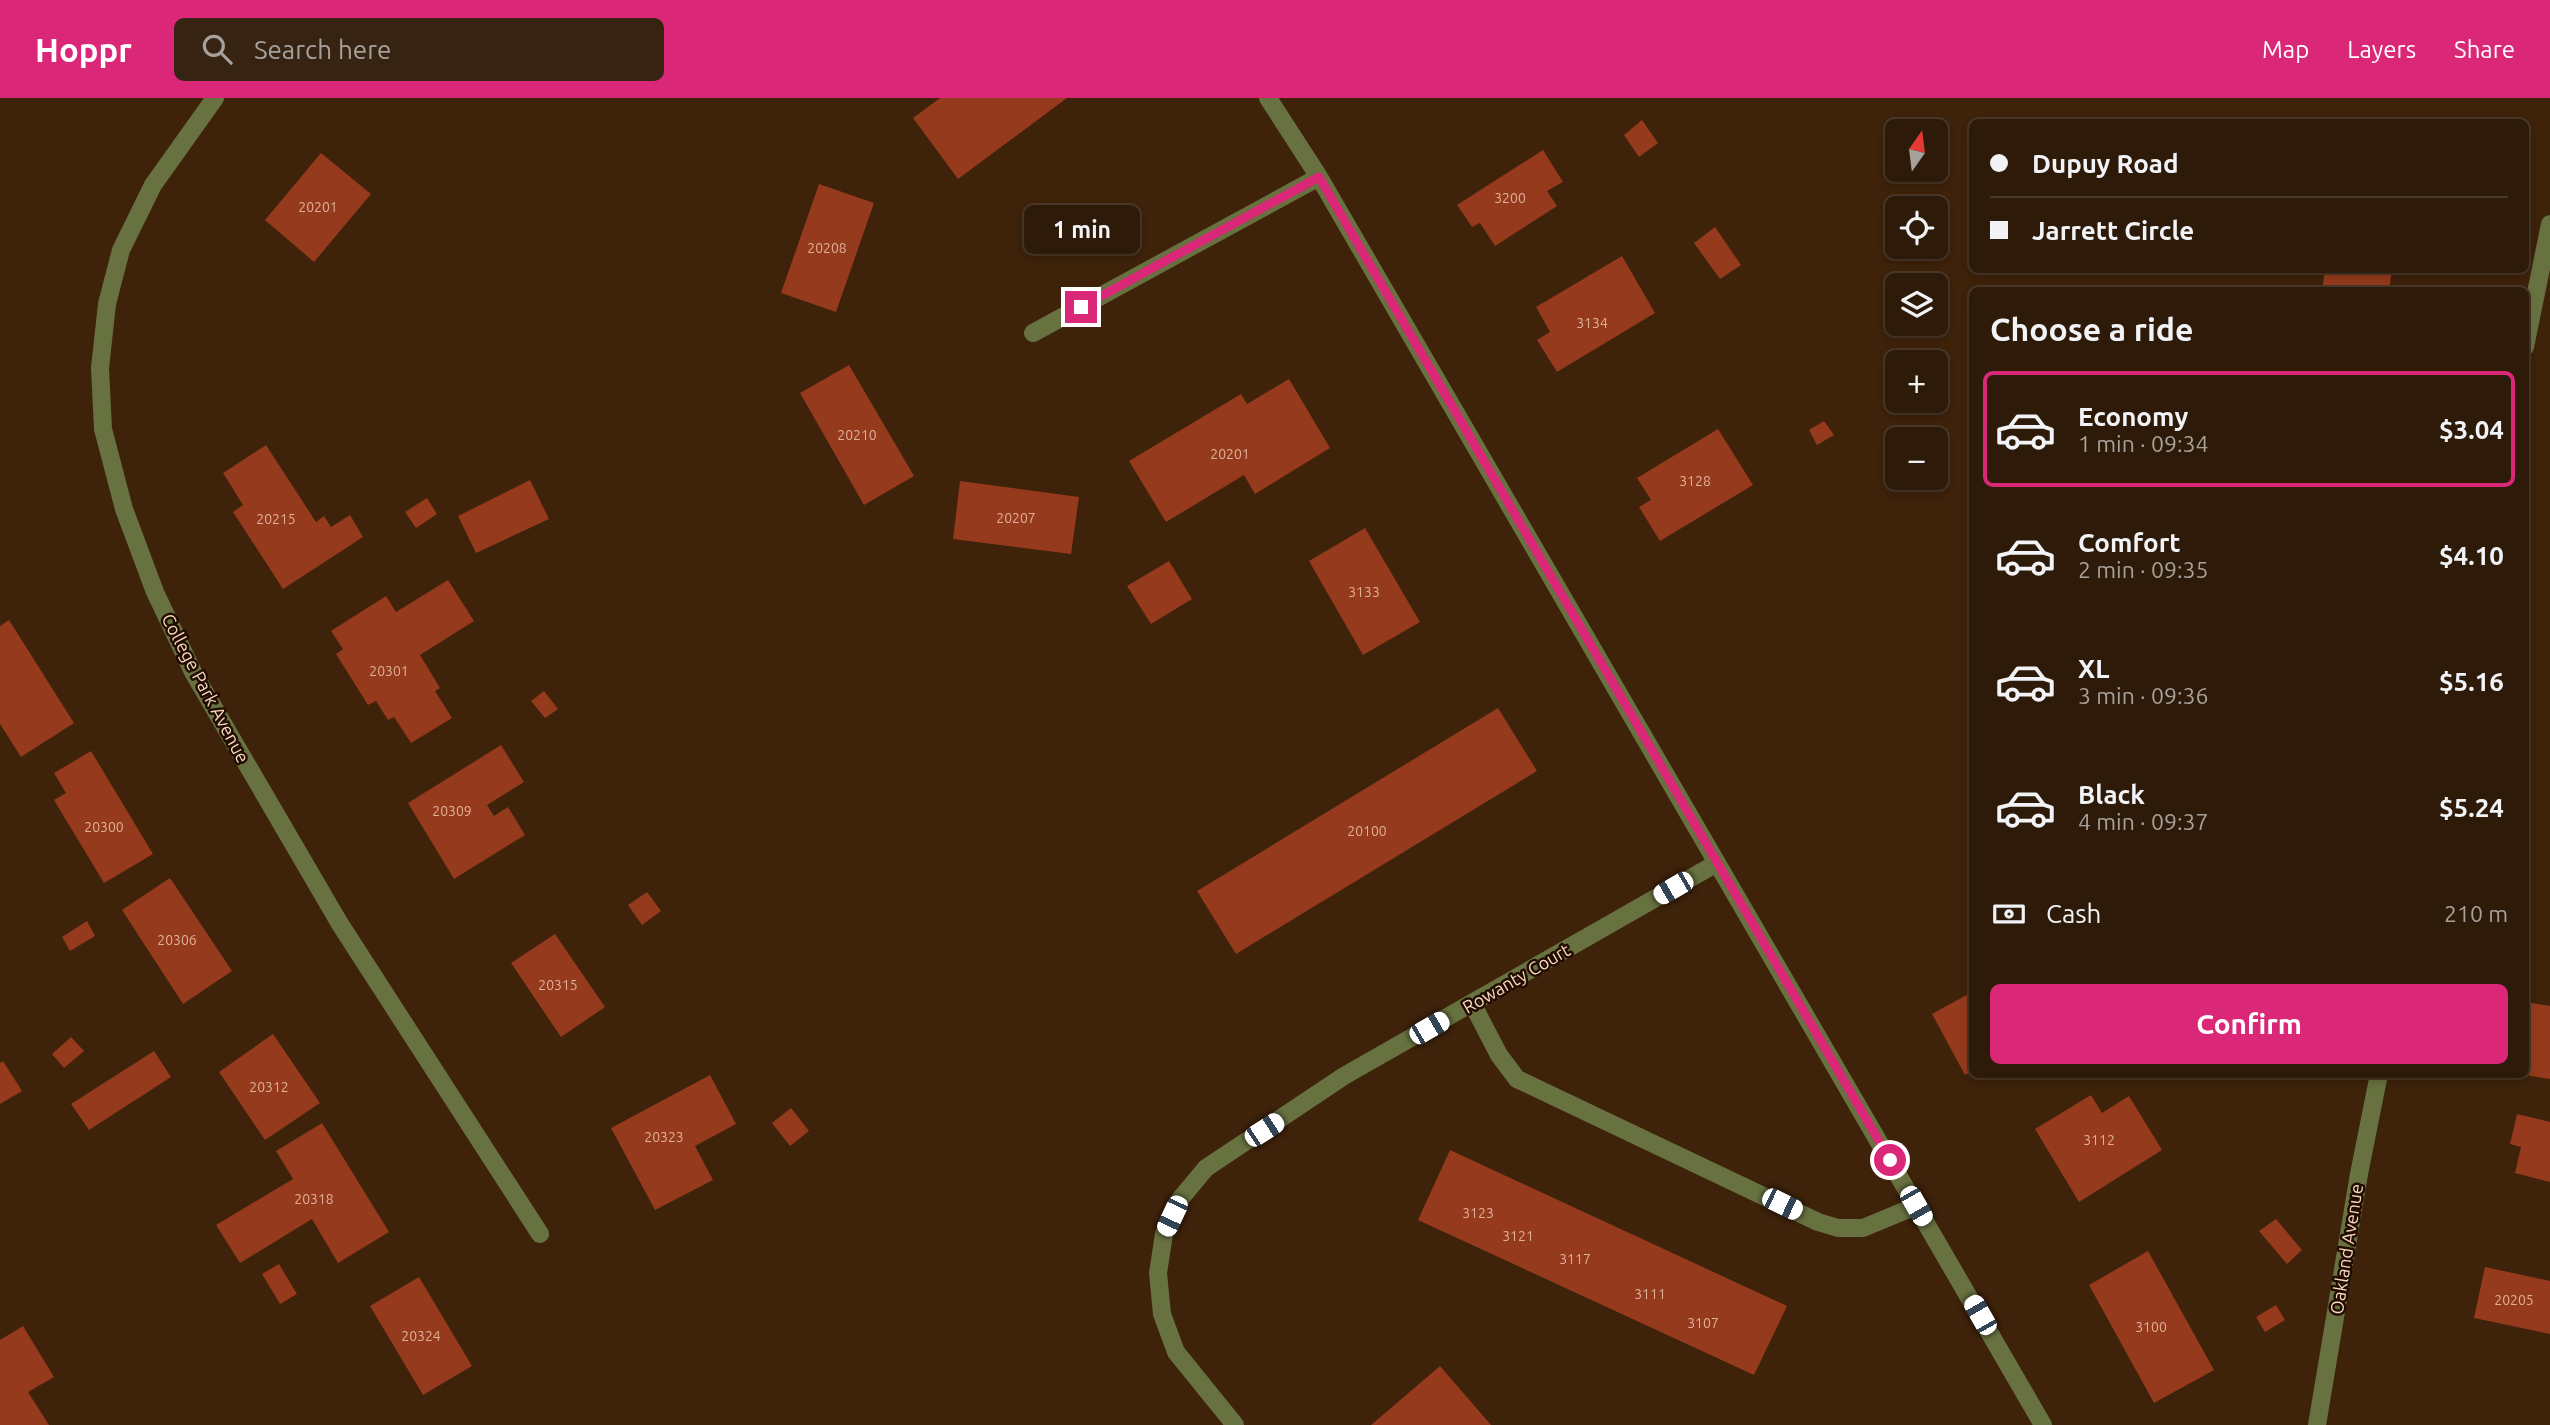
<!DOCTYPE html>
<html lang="en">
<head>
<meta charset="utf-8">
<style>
  body { margin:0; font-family:Ubuntu,sans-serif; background:#362312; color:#f1f3f6; height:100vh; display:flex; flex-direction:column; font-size:26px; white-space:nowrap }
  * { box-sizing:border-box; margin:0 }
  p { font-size:23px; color:#a7a19c }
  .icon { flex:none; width:38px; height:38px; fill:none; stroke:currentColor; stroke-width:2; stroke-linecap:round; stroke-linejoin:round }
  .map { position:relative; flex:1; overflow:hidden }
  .side { position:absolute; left:1969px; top:189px; width:560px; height:791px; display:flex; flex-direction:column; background:#2e1a08; border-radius:10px; box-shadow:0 4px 10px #0003,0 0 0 2px #493829 }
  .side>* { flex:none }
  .banner { position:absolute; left:1969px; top:21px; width:560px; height:154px; border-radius:10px; box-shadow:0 4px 10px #0003,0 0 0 2px #493829; display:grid; align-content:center; height:154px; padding:0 21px; background:#2e1a08 }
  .needle { width:46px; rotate:14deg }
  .controls { position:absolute; left:1885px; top:21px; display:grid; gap:14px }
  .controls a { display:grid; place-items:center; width:63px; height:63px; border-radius:10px; background:#2e1a08; box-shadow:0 4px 10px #0003,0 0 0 2px #493829; font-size:35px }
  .end { position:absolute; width:32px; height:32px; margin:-16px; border:9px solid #db2777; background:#fff; box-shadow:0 0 0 4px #fff }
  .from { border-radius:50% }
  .bubble { position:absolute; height:49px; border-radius:10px; background:#2e1a08; box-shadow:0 4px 10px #0003,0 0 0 2px #493829; font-size:23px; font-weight:700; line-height:49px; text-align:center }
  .car { position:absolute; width:21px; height:42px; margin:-21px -10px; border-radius:9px; box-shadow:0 0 5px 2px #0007; background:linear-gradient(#fff 24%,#345 0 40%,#fff 0 76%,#345 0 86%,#fff 0) }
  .banner b { display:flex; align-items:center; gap:24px; height:66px; font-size:26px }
  .banner b+b { border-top:2px solid #493829 }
  .banner i { width:18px; height:18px; background:#f1f3f6 }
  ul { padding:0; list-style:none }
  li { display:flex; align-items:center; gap:21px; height:116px; margin:0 14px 10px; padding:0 7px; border:4px solid transparent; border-radius:10px }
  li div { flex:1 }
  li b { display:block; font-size:26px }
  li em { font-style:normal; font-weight:700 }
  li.on { border-color:#db2777 }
  li>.icon { width:63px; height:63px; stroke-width:1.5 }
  h2 { padding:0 21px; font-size:32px; line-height:84px }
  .pay { display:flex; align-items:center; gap:18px; height:77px; padding:0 21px; font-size:26px }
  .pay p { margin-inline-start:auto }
  .primary-button { display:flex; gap:14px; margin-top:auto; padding:14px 21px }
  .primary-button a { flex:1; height:80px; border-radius:10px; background:#db2777; color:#fff; font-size:28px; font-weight:700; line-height:80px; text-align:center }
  header { display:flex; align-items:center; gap:42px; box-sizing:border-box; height:98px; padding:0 35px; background:#db2777; color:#fff }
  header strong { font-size:33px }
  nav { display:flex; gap:38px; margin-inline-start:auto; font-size:24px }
  .search { width:490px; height:63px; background:#362312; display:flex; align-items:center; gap:18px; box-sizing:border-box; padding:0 24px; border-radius:10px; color:#a7a19c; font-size:26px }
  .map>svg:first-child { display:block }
  .building { fill:#953a1c }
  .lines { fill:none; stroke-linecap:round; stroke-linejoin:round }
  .minor { stroke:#687240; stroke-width:18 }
  .route { stroke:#db2777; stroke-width:9 }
  .labels { text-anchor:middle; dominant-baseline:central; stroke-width:5; stroke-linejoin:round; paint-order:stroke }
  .number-label { font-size:14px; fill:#dfb098 }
  .street-label { font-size:18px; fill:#f8d8c1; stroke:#210c00 }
</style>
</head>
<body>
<header>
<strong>Hoppr</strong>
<div class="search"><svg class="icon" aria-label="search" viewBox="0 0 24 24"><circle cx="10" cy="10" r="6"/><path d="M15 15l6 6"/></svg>Search here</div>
<nav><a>Map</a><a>Layers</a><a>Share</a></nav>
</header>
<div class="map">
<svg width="2550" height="1327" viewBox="0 0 2550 1327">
  <rect width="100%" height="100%" fill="#3e220a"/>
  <path class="building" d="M 940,0 L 1067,0 L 958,81 L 913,20 Z
    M 1642,22 L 1658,45 L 1639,59 L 1624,37 Z
    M 1543,52 L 1563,84 L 1547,93 L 1557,108 L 1495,148 L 1480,125 L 1472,129 L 1457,107 Z
    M 321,55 L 371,96 L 314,164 L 265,122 Z
    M 819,86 L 874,105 L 836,214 L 781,195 Z
    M 1715,129 L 1741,167 L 1720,181 L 1694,145 Z
    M 1622,158 L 1655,215 L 1557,274 L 1537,242 L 1550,234 L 1536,209 Z
    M 2325,172 L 2392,172 L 2389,192 L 2322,192 Z
    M 849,267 L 914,378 L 864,407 L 800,295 Z
    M 1289,281 L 1330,350 L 1255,396 L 1244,377 L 1166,424 L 1129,363 L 1241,296 L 1247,306 Z
    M 1824,323 L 1834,337 L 1817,347 L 1809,332 Z
    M 1718,331 L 1753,387 L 1660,443 L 1639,409 L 1651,402 L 1637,380 Z
    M 266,347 L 316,424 L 324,418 L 331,429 L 350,417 L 363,439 L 283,491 L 233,414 L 243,407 L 223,375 Z
    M 530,382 L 549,421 L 476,455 L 458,418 Z
    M 960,383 L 1079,399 L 1071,456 L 953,441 Z
    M 427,400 L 437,416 L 416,430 L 405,414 Z
    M 1365,430 L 1420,524 L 1363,557 L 1309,463 Z
    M 1169,463 L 1192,501 L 1151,526 L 1127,488 Z
    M 448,482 L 474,523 L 420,557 L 440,590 L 435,593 L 452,620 L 411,645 L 394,619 L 388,622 L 376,603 L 368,607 L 336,556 L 343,551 L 331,533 L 386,498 L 396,514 Z
    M 9,522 L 74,625 L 21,659 L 0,626 L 0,528 Z
    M 544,593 L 558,611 L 545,620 L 531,603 Z
    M 1498,610 L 1537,673 L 1236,856 L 1197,793 Z
    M 501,647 L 524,684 L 487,707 L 494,718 L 508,709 L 525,737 L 454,781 L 408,705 Z
    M 91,653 L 153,756 L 104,785 L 54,702 L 66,695 L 54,675 Z
    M 170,780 L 232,873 L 183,906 L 122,812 Z
    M 647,794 L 661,813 L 642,827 L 628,807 Z
    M 87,823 L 95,838 L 70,853 L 62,839 Z
    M 555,836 L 605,909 L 561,939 L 511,865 Z
    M 1972,894 L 1972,973 L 1965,977 L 1932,916 Z
    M 2526,904 L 2550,908 L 2550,981 L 2525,977 Z
    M 273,936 L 320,1005 L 265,1042 L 219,974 Z
    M 71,939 L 84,953 L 64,970 L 52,956 Z
    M 154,953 L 171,979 L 89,1032 L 71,1006 Z
    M 3,963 L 22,993 L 0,1006 L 0,965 Z
    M 710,977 L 736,1026 L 695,1048 L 713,1082 L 655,1112 L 611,1030 Z
    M 2091,997 L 2102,1015 L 2129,998 L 2162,1052 L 2079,1104 L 2035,1031 Z
    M 791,1010 L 809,1033 L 790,1048 L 772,1025 Z
    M 2517,1016 L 2550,1024 L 2550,1084 L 2515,1075 L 2521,1049 L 2510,1046 Z
    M 322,1025 L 389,1134 L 338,1165 L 312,1121 L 240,1165 L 216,1127 L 293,1081 L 276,1053 Z
    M 1450,1052 L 1787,1208 L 1754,1277 L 1418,1122 Z
    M 2276,1121 L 2302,1152 L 2287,1166 L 2259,1133 Z
    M 2148,1153 L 2214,1272 L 2154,1305 L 2089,1187 Z
    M 279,1166 L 297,1196 L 280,1206 L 262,1176 Z
    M 2485,1169 L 2550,1183 L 2550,1236 L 2474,1220 Z
    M 419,1179 L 472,1268 L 423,1297 L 370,1208 Z
    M 2276,1207 L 2285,1222 L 2265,1234 L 2256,1219 Z
    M 23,1228 L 54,1279 L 28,1294 L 49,1327 L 0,1327 L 0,1242 Z
    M 1440,1268 L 1491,1327 L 1371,1327 Z"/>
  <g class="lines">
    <path class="minor" d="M 215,0 L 153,87 L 121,152 L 107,206 L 100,270 L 103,331 L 124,411 L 155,494 L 193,574 L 340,826 L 540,1136
      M 1268,0 L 1319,79 L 2043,1327
      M 1033,235 L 1319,79
      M 2525,249 L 2550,126
      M 1472,905 L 1499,957 L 1517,981 L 1818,1124 L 1838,1130 L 1863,1130 L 1916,1108
      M 1235,1327 L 1176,1254 L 1162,1216 L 1158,1175 L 1164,1136 L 1181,1100 L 1206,1070 L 1344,978 L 1717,765
      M 2317,1327 L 2359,1076 L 2379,976"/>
  </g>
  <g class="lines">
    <path class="route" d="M 1081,209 L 1319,79 L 1890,1062"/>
  </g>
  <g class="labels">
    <g class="number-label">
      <text x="1510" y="100">3200</text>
      <text x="318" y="109">20201</text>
      <text x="827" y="150">20208</text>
      <text x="1592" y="225">3134</text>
      <text x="857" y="337">20210</text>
      <text x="1230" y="356">20201</text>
      <text x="1695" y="383">3128</text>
      <text x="1016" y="420">20207</text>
      <text x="276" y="421">20215</text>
      <text x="1364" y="494">3133</text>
      <text x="389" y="573">20301</text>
      <text x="452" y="713">20309</text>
      <text x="104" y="729">20300</text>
      <text x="1367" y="733">20100</text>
      <text x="177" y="842">20306</text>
      <text x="558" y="887">20315</text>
      <text x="269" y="989">20312</text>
      <text x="664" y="1039">20323</text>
      <text x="2099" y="1042">3112</text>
      <text x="314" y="1101">20318</text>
      <text x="1478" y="1115">3123</text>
      <text x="1518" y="1138">3121</text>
      <text x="1575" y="1161">3117</text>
      <text x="1650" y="1196">3111</text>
      <text x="2514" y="1202">20205</text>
      <text x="1703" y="1225">3107</text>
      <text x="2151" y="1229">3100</text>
      <text x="421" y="1238">20324</text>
    </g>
    <g class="street-label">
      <text transform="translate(206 590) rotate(62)">College Park Avenue</text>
      <text transform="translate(1516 880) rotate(-30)">Rowanty Court</text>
      <text transform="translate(2346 1151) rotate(-81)">Oakland Avenue</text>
    </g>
  </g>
</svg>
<div class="controls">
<a><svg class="needle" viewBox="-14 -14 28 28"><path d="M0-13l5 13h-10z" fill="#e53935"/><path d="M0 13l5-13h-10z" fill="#a7a19c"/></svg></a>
<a><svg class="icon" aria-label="locate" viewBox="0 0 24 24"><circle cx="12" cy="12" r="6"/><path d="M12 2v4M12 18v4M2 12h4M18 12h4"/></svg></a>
<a><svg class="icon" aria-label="layers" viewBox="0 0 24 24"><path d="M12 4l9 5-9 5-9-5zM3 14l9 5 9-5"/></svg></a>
<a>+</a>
<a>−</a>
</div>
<i class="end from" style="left:1890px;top:1062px"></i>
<i class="end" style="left:1081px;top:209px"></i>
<div class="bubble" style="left:1024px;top:107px;width:116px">1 min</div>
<i class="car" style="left:1673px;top:790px;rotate:240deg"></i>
<i class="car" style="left:1429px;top:930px;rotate:60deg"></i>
<i class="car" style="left:1264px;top:1032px;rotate:57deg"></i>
<i class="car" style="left:1782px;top:1106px;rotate:116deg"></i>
<i class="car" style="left:1916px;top:1108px;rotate:150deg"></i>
<i class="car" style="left:1172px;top:1118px;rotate:205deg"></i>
<i class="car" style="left:1980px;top:1217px;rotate:330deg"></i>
<div class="banner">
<b><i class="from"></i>Dupuy Road</b>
<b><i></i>Jarrett Circle</b>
</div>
<section class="side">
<h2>Choose a ride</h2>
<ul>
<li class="on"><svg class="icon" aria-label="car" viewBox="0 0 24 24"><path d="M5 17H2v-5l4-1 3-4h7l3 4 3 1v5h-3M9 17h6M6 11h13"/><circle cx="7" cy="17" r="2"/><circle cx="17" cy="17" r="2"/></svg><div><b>Economy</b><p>1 min · 09:34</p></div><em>$3.04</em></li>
<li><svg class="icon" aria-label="car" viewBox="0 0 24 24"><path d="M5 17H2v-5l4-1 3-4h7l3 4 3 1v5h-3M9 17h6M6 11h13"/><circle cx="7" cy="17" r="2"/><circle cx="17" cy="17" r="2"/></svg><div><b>Comfort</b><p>2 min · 09:35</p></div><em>$4.10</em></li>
<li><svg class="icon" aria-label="car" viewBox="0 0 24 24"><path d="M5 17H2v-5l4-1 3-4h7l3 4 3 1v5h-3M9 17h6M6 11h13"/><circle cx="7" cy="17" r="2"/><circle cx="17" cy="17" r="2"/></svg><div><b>XL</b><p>3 min · 09:36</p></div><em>$5.16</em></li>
<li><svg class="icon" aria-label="car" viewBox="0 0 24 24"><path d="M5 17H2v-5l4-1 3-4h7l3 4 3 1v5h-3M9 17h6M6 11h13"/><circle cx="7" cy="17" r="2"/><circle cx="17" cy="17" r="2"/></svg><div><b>Black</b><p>4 min · 09:37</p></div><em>$5.24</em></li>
</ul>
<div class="pay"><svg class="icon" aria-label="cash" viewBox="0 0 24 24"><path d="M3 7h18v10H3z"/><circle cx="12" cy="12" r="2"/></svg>Cash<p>210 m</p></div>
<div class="primary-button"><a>Confirm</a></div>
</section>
</div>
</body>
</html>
